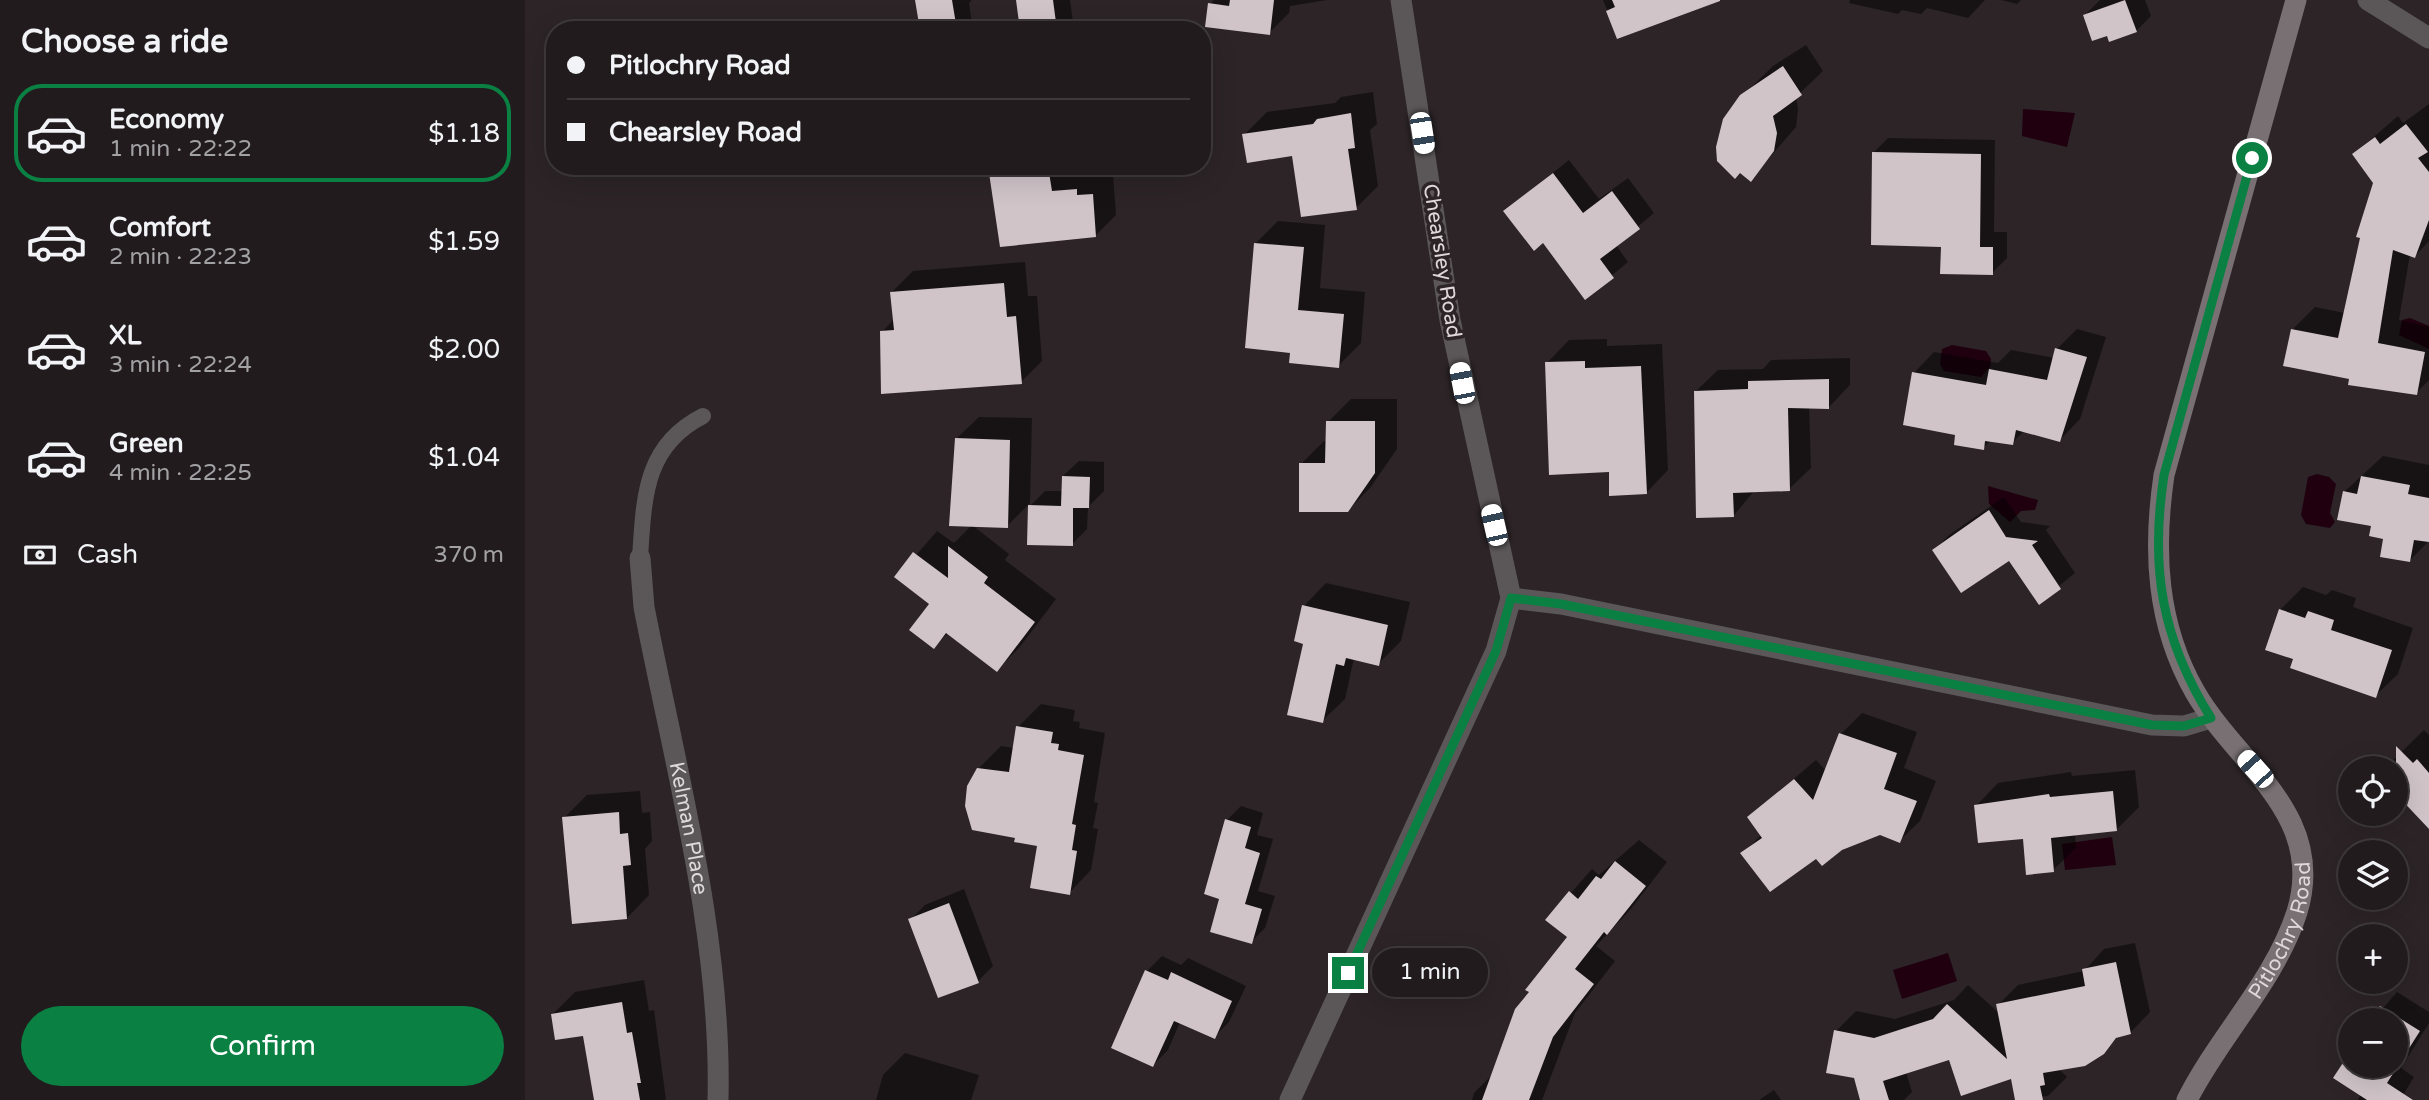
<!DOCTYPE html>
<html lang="en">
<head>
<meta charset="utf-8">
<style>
  body { margin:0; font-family:"Varela Round",sans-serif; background:#2d282a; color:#f1f3f6; height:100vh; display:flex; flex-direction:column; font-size:26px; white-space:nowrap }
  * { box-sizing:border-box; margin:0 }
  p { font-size:23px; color:#a2a1a4 }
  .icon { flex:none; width:38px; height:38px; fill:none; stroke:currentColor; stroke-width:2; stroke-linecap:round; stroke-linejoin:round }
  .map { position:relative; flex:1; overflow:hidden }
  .drawer { display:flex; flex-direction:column; background:#211b1d; width:525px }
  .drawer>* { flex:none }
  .top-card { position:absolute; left:21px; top:21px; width:665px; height:154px; border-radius:28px; box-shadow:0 7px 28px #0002,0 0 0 2px #3e393b; display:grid; align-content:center; height:154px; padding:0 21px; background:#211b1d }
  .tools { position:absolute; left:1813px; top:756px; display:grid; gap:14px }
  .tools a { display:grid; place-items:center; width:70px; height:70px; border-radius:50%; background:#211b1d; box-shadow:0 7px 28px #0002,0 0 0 2px #3e393b; font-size:35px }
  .end { position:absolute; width:32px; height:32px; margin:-16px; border:9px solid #0b8043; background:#fff; box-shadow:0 0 0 4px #fff }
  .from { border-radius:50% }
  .bubble { position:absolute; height:49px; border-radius:24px; background:#211b1d; box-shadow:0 7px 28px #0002,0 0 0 2px #3e393b; font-size:23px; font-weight:600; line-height:49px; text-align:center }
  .car { position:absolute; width:21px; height:42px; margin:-21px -10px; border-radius:9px; box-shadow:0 0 5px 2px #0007; background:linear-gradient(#fff 24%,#345 0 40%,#fff 0 76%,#345 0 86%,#fff 0) }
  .top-card b { display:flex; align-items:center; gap:24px; height:66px; font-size:26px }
  .top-card b+b { border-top:2px solid #3e393b }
  .top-card i { width:18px; height:18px; background:#f1f3f6 }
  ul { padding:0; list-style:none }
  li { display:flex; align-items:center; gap:21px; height:98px; margin:0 14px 10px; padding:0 7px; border:4px solid transparent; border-radius:28px }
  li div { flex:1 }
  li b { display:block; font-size:26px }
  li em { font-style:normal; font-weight:600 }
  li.on { border-color:#0b8043 }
  li>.icon { width:63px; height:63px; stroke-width:1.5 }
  h2 { padding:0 21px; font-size:32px; line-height:84px }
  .pay { display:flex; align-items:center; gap:18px; height:77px; padding:0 21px; font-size:26px }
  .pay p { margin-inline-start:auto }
  .action { display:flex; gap:14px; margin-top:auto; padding:14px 21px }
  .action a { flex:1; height:80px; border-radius:42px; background:#0b8043; color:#fff; font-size:28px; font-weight:600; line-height:80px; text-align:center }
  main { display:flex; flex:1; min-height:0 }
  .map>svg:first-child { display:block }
  .water { fill:#20000f }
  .shadow { fill:#0007 }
  .building { fill:#d0c4c9 }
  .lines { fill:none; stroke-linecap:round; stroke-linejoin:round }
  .lane { stroke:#5b5658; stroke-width:16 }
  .street { stroke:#5b5658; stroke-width:21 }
  .secondary { stroke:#787073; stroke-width:21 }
  .route { stroke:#0b8043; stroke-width:9 }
  .labels { text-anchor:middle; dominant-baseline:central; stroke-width:7; stroke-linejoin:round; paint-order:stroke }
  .street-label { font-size:21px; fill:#ded8db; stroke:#2c2427 }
</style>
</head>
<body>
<main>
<section class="drawer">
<h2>Choose a ride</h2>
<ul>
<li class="on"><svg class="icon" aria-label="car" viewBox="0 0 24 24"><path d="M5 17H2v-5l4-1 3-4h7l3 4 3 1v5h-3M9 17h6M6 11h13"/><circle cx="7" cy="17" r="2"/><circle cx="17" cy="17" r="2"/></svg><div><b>Economy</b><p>1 min · 22:22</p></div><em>$1.18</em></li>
<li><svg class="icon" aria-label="car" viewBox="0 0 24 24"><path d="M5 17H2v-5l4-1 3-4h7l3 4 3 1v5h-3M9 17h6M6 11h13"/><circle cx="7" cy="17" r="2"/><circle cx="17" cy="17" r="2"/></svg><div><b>Comfort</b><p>2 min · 22:23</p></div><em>$1.59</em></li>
<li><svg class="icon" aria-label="car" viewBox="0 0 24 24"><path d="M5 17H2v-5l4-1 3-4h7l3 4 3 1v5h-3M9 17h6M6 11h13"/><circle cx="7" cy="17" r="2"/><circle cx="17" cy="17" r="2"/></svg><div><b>XL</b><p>3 min · 22:24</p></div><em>$2.00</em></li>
<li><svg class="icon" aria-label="car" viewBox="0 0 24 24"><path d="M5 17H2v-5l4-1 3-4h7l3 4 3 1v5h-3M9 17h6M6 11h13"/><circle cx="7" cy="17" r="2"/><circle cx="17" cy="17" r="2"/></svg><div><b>Green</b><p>4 min · 22:25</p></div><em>$1.04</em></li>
</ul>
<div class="pay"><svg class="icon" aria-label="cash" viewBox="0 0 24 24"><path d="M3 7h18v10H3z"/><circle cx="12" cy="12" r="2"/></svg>Cash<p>370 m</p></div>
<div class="action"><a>Confirm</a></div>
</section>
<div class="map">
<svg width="1904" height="1100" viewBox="0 0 1904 1100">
  <rect width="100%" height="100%" fill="#2c2427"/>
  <path class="water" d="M 1498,109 L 1550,113 L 1542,147 L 1497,136 Z
    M 1885,318 L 1904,326 L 1904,349 L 1874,335 L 1877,320 Z
    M 1427,345 L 1461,351 L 1466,359 L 1465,367 L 1456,377 L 1419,371 L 1415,364 L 1417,349 Z
    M 1792,474 L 1804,477 L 1811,484 L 1805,513 L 1810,522 L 1805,528 L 1781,524 L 1776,515 L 1783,477 Z
    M 1463,486 L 1513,500 L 1510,510 L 1496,511 L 1485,522 L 1464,504 Z
    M 1587,837 L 1591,865 L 1540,870 L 1537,844 Z
    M 1423,953 L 1432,981 L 1377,999 L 1368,970 Z"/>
  <path class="shadow" d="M 392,0 L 447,0 L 444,3 L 448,30 L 397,30 Z
    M 493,0 L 545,0 L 549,30 L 496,30 Z
    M 689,0 L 802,0 L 765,6 L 764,13 L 744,33 L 685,4 Z
    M 1078,0 L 1176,0 L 1093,37 Z
    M 1325,0 L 1460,0 L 1443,18 L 1402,8 L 1396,14 L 1377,10 L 1373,14 L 1324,3 Z
    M 1476,0 L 1496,0 L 1492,4 Z
    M 1575,0 L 1620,0 L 1626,16 L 1611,31 L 1583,33 L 1560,15 Z
    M 1281,45 L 1298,71 L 1271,97 L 1273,109 L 1271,127 L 1226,179 L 1208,105 L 1248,66 Z
    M 848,92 L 852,124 L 845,130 L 853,186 L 831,208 L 769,154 L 719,135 L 742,112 L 810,103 L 816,97 Z
    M 1904,104 L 1904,241 L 1890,256 L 1885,254 L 1874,320 L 1904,327 L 1904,380 L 1891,393 L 1826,378 L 1767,330 L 1790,307 L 1820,313 L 1850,183 L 1829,154 L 1873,116 L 1878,123 Z
    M 1363,138 L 1470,140 L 1469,232 L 1482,232 L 1482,258 L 1467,273 L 1418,245 L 1348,153 Z
    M 1044,160 L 1074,199 L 1103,178 L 1129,213 L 1091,245 L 1103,262 L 1061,297 L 1018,241 L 980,211 Z
    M 465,166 L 563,166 L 563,170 L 572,169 L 572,175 L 588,174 L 591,215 L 570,236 Z
    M 753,221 L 800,225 L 795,288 L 840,292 L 836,343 L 813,366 L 767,351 L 731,243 Z
    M 500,262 L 503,296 L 512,296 L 517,361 L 496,382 L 357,332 L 369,319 L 367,292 L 388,271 Z
    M 1552,329 L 1581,337 L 1555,419 L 1535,440 L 1500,430 L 1487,443 L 1466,440 L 1458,448 L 1432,434 L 1389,373 L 1409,352 L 1473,363 L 1486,350 L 1530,358 L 1532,349 Z
    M 1082,339 L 1082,346 L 1137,344 L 1143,470 L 1121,493 L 1085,471 L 1022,363 L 1044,340 Z
    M 1325,358 L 1325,385 L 1304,407 L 1284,406 L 1286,468 L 1264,489 L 1230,490 L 1209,515 L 1171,391 L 1193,370 L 1238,369 L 1246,360 Z
    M 826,399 L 872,399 L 872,449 L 845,488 L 822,511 L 776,464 L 799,441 L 803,441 L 803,422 Z
    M 454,417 L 507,418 L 505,503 L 482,526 L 431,439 Z
    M 1858,456 L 1904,465 L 1904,541 L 1885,560 L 1819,492 Z
    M 554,461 L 579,462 L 579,491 L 563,507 L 562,529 L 547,544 L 505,506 L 520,491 L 538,491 L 538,476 Z
    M 1479,497 L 1496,522 L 1525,526 L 1521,530 L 1550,573 L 1514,602 L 1485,558 L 1409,550 L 1424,535 Z
    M 447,525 L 484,554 L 480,560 L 531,599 L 494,648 L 472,670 L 423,633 L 409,646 L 406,603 L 372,577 L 412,531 L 429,543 Z
    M 801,583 L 885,602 L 876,641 L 853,664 L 829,658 L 820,699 L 797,721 L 780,642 L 779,606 Z
    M 1778,587 L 1801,595 L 1807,590 L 1831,598 L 1828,607 L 1888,628 L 1873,674 L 1850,696 L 1770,658 L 1755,610 Z
    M 516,704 L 550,710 L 548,721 L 555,722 L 554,728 L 580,733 L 569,802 L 573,803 L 568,828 L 573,829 L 566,870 L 544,893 L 514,844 L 492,836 L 453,769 L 476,746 L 490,748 L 493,727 Z
    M 1337,713 L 1392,732 L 1379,768 L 1411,781 L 1395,821 L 1374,841 L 1355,833 L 1291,856 L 1218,853 L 1237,834 L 1224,817 L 1291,760 L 1301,771 L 1316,734 Z
    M 1899,730 L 1904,735 L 1904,827 L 1871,792 L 1871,768 L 1860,768 Z
    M 1610,770 L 1614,807 L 1591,830 L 1550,834 L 1551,848 L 1528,870 L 1499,837 L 1451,806 L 1473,783 L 1546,772 L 1547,776 Z
    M 115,791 L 117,813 L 125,812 L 127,841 L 120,849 L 124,895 L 102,918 L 39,818 L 62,795 Z
    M 716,806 L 738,813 L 732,835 L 748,839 L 733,891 L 750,896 L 740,928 L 726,942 L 697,897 L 702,820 Z
    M 1114,840 L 1142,862 L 1105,910 L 1071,946 L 1090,961 L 1050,1013 L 1017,1100 L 947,1100 L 949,1093 L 968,1074 L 1044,937 L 1023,919 L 1067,869 L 1074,875 Z
    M 439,889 L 468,966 L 453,981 L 414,996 L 385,920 L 400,905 Z
    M 1610,943 L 1625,1012 L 1605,1033 L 1595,1035 L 1577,1052 L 1534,1069 L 1542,1077 L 1523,1096 L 1491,1100 L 1486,1077 L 1425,1058 L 1381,1072 L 1387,1092 L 1379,1100 L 1337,1100 L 1311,1031 L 1331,1011 L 1370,1019 L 1429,1000 L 1443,985 L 1475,1014 L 1473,1005 L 1493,985 L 1559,971 L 1579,949 Z
    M 637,956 L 656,965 L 663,958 L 721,986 L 704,1022 L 689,1037 L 655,1022 L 643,1050 L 628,1065 L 622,971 Z
    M 119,980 L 124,1011 L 129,1010 L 141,1100 L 71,1100 L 59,1034 L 28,1014 L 50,992 Z
    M 1872,992 L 1904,1012 L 1904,1023 L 1876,1068 L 1889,1077 L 1875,1100 L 1833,1100 L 1836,1094 L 1811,1078 L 1825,1055 L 1825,1066 L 1871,1066 L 1871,1020 L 1848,1020 Z
    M 380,1053 L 454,1075 L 446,1100 L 351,1100 L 358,1075 Z
    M 1249,1090 L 1256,1100 L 1234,1100 Z"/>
  <path class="building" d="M 390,0 L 427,0 L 432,30 L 395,30 Z
    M 491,0 L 528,0 L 532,30 L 495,30 Z
    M 705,0 L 749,0 L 745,35 L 680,27 L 683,3 L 704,6 Z
    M 1087,0 L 1195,0 L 1195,1 L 1092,39 L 1081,11 L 1090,7 Z
    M 1600,0 L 1612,32 L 1584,42 L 1582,36 L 1567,41 L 1558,15 Z
    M 1258,66 L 1277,95 L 1248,116 L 1252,133 L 1249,151 L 1226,182 L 1215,173 L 1210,179 L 1192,161 L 1191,147 L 1198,119 L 1215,95 Z
    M 826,113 L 830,148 L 823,149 L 832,210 L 776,217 L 767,156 L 722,163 L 717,134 L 788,124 L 792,119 Z
    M 1881,124 L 1903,152 L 1893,158 L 1904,172 L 1904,220 L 1890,258 L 1868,250 L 1853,343 L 1900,352 L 1892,395 L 1823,385 L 1824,379 L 1758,366 L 1766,329 L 1813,338 L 1835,238 L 1831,237 L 1848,183 L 1827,154 L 1850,137 L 1855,144 Z
    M 1347,152 L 1456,154 L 1455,247 L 1468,247 L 1468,275 L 1415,274 L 1416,247 L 1346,245 Z
    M 463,166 L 523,166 L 527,191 L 552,189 L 552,195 L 568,194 L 571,237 L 475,247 Z
    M 1028,173 L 1058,213 L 1087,191 L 1115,229 L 1075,259 L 1089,278 L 1060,300 L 1018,243 L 1009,251 L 978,211 Z
    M 729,243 L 779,247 L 773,310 L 819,314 L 814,368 L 764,363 L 765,353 L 720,348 Z
    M 479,283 L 482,317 L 491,316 L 497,384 L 356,394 L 355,331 L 369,330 L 365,292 Z
    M 1530,348 L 1562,357 L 1535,442 L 1491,430 L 1488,445 L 1460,441 L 1459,450 L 1429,445 L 1430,435 L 1378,425 L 1387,372 L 1461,385 L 1464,369 L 1522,380 Z
    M 1060,361 L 1060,368 L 1116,366 L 1122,494 L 1084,496 L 1084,472 L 1024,475 L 1020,362 Z
    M 1304,379 L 1304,409 L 1263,408 L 1265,491 L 1208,493 L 1209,517 L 1171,518 L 1169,391 L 1223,389 L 1223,381 Z
    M 801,421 L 850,421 L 850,473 L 823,512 L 774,512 L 774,463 L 800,463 Z
    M 430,438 L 485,440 L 483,528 L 424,526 Z
    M 537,476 L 565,477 L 564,508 L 548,508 L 548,546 L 502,545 L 503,505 L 536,506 Z
    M 1836,476 L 1885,485 L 1883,494 L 1904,498 L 1904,542 L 1889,540 L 1885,562 L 1855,557 L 1858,539 L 1844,536 L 1846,526 L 1812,520 L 1818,491 L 1832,494 Z
    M 1464,510 L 1481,537 L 1513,541 L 1507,545 L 1536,589 L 1514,605 L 1484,561 L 1436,593 L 1407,550 Z
    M 423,546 L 463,577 L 459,583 L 510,622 L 472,672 L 421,633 L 409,649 L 384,630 L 404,604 L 369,577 L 388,552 L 423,578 Z
    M 777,605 L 863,625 L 854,666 L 821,658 L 819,666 L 811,664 L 798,723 L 762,715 L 778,644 L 769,641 Z
    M 1754,609 L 1780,618 L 1783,611 L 1809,620 L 1806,630 L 1867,650 L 1851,698 L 1765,668 L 1768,659 L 1740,650 Z
    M 491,726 L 528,732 L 526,743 L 534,744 L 533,750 L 559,755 L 547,824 L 551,825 L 547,850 L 552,851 L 545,895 L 505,888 L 512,846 L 489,842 L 490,838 L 447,830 L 440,806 L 442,786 L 452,768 L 484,772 Z
    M 1314,733 L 1372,753 L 1359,789 L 1392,801 L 1375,843 L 1355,835 L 1317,850 L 1297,866 L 1291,859 L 1245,892 L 1215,853 L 1237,838 L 1222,817 L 1269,779 L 1288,800 Z
    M 1871,746 L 1888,763 L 1892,759 L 1904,773 L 1904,829 L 1871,794 Z
    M 1588,791 L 1592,831 L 1526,838 L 1529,872 L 1501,875 L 1498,839 L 1453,843 L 1449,805 L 1524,794 L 1525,797 Z
    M 94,812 L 95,834 L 103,833 L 106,865 L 98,866 L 102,919 L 47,924 L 37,817 Z
    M 700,819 L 726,827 L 720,848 L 735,853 L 720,904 L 737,909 L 727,944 L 685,932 L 694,899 L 679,894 Z
    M 1090,861 L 1121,886 L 1082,935 L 1079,932 L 1050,969 L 1069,984 L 1028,1037 L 1004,1100 L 957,1100 L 990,1009 L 1004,992 L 1000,990 L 1042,937 L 1020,920 L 1044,891 L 1053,899 L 1071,876 L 1076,879 Z
    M 424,903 L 454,983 L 413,998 L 383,919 Z
    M 1591,962 L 1606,1034 L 1591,1038 L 1579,1054 L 1560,1066 L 1518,1073 L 1520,1085 L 1515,1086 L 1518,1100 L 1490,1100 L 1486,1079 L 1436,1096 L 1424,1060 L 1358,1081 L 1364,1100 L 1335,1100 L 1329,1078 L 1301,1073 L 1309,1030 L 1349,1038 L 1408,1019 L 1422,1004 L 1482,1059 L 1471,1004 L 1560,986 L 1557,969 Z
    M 620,970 L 643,980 L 646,972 L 707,1001 L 690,1039 L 649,1021 L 628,1067 L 586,1048 Z
    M 97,1002 L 102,1033 L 107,1032 L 116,1083 L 112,1083 L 115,1100 L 69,1100 L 58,1036 L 30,1040 L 26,1014 Z
    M 1855,1006 L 1895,1031 L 1862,1083 L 1888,1100 L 1842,1100 L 1808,1078 L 1825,1052 L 1825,1066 L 1871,1066 L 1871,1020 L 1846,1020 Z"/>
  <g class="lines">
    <path class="lane" d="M 115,558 C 119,498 119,446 178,416"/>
    <g class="street">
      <path d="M 1843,0 L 1904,38"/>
      <path id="s1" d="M 115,558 L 119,607 C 150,767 197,936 193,1100"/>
      <path d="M 986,598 L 1036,604 L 1627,725 L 1659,726 L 1686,718"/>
      <path d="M 765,1100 L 971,651 L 986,598 L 925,320 L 876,0"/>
    </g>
    <path class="secondary" id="s2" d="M 1662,1100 C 1694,1036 1750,981 1772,912 C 1802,814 1712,765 1670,692 C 1631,624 1628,550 1639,475 L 1771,0"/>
  </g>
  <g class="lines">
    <path class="route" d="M 823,973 L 971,651 L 986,598 L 1036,604 L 1627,725 L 1659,726 L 1686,718 C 1636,638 1625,567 1639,475 L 1727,158"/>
  </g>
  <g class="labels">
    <g class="street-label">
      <text transform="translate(917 261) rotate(81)">Chearsley Road</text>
      <text stroke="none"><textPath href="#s1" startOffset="275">Kelman Place</textPath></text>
      <text stroke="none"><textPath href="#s2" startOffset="196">Pitlochry Road</textPath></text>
    </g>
  </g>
</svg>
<div class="tools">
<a><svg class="icon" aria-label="locate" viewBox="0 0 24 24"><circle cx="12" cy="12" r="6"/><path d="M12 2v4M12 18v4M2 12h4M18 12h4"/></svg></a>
<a><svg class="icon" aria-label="layers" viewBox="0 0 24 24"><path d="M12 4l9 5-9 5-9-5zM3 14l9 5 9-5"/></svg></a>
<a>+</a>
<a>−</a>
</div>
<i class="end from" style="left:1727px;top:158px"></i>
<i class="end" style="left:823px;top:973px"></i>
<div class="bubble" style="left:847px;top:948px;width:116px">1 min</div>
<i class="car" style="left:897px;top:133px;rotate:171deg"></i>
<i class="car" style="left:937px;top:383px;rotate:349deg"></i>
<i class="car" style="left:969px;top:525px;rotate:347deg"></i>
<i class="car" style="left:1730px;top:769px;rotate:318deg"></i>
<div class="top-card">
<b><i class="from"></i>Pitlochry Road</b>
<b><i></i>Chearsley Road</b>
</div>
</div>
</main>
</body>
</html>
